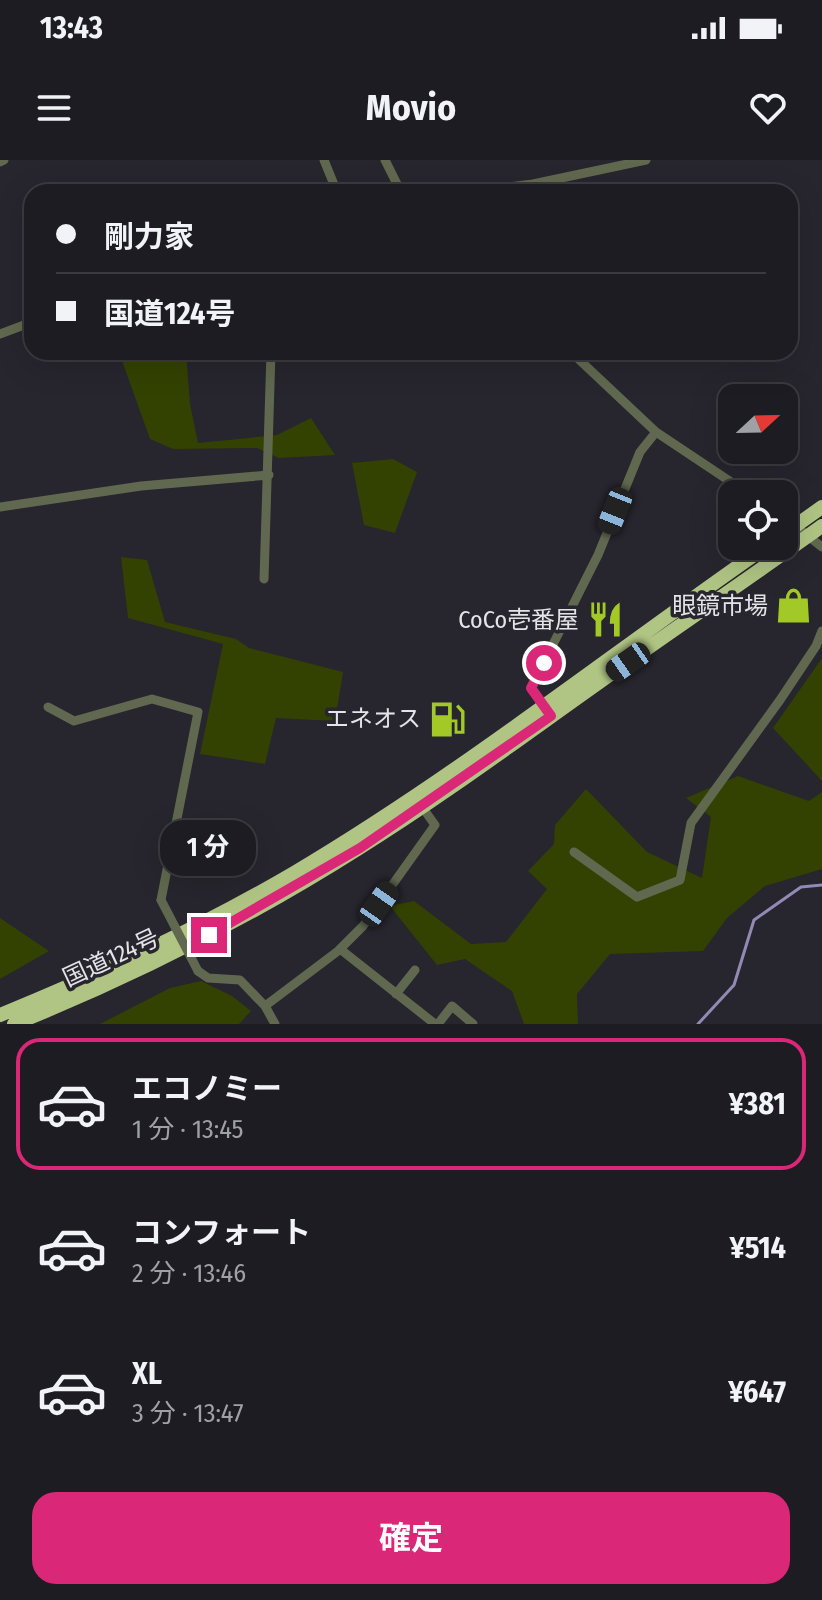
<!DOCTYPE html>
<html lang="ja">
<head>
<meta charset="utf-8">
<style>
  body { margin:0; font-family:"Fira Sans Condensed","Noto Sans JP",sans-serif; background:#2a292f; color:#f1f3f6; height:100vh; display:flex; flex-direction:column; font-size:30px; white-space:nowrap }
  * { box-sizing:border-box; margin:0 }
  p { font-size:26px; color:#a0a1a5 }
  .icon { flex:none; width:44px; height:44px; fill:none; stroke:currentColor; stroke-width:2; stroke-linecap:round; stroke-linejoin:round }
  .map { position:relative; height:864px; overflow:hidden }
  .drawer { display:flex; flex-direction:column; background:#1d1c22; flex:1 }
  .drawer>* { flex:none }
  .top-card { position:absolute; left:24px; top:24px; width:774px; height:176px; border-radius:24px; box-shadow:0 8px 32px #0002,0 0 0 2px #3b3a40; display:grid; align-content:center; height:176px; padding:0 32px; background:#1d1c22 }
  .needle { width:52px; rotate:68deg }
  .fabs { position:absolute; left:718px; top:224px; display:grid; gap:16px }
  .fabs a { display:grid; place-items:center; width:80px; height:80px; border-radius:16px; background:#1d1c22; box-shadow:0 8px 32px #0002,0 0 0 2px #3b3a40; font-size:40px }
  .end { position:absolute; width:36px; height:36px; margin:-18px; border:10px solid #db2777; background:#fff; box-shadow:0 0 0 4px #fff }
  .from { border-radius:50% }
  .bubble { position:absolute; height:56px; border-radius:24px; background:#1d1c22; box-shadow:0 8px 32px #0002,0 0 0 2px #3b3a40; font-size:26px; font-weight:700; line-height:56px; text-align:center }
  .car { position:absolute; width:24px; height:48px; margin:-24px -12px; border-radius:10px; box-shadow:0 0 6px 2px #0007; background:linear-gradient(#222 24%,#8ab4d8 0 40%,#222 0 76%,#8ab4d8 0 86%,#222 0) }
  .top-card b { display:flex; align-items:center; gap:28px; height:76px; font-size:30px }
  .top-card b+b { border-top:2px solid #3b3a40 }
  .top-card i { width:20px; height:20px; background:#f1f3f6 }
  ul { padding:14px 0 0; list-style:none }
  li { display:flex; align-items:center; gap:24px; height:132px; margin:0 16px 12px; padding:0 16px; border:4px solid transparent; border-radius:24px }
  li div { flex:1 }
  li b { display:block; font-size:30px }
  li em { font-style:normal; font-weight:700 }
  li.current { border-color:#db2777 }
  li>.icon { width:72px; height:72px; stroke-width:1.5 }
  .button { display:flex; gap:16px; margin-top:auto; padding:16px 32px }
  .button a { flex:1; height:92px; border-radius:24px; background:#db2777; color:#fff; font-size:32px; font-weight:700; line-height:92px; text-align:center }
  .status { display:flex; justify-content:space-between; align-items:center; height:56px; padding:0 40px; background:#1d1c22; direction:ltr }
  .status svg { height:22px; fill:currentColor }
  header { display:flex; justify-content:space-between; align-items:center; height:104px; padding:0 32px; background:#1d1c22; font-size:36px; font-weight:700 }
  .map>svg:first-child { display:block }
  .green { fill:#334200 }
  .lines { fill:none; stroke-linecap:round; stroke-linejoin:round }
  .stream { stroke:#9489b4; stroke-width:3 }
  .minor { stroke:#60694f; stroke-width:9 }
  .highway { stroke:#b0c584; stroke-width:14 }
  .minor-bridge { stroke:#60694f; stroke-width:9 }
  .route { stroke:#db2777; stroke-width:10 }
  .labels { text-anchor:middle; dominant-baseline:central; stroke-width:7; stroke-linejoin:round; paint-order:stroke }
  .poi-label { font-size:24px; fill:#e4e3e8; stroke:#27252d; text-anchor:end }
  .street-label { font-size:24px; fill:#e4e3e8; stroke:#27252d }
</style>
</head>
<body>
<div class="status"><b>13:43</b><svg viewBox="0 0 49 12"><path d="M0 12V9h3v3zM5 12V6h3v6zM10 12V3h3v9zM15 12V0h3v12zM26 1h20v11H26zM47 4h2v5h-2z"/></svg></div>
<header><svg class="icon" aria-label="menu" viewBox="0 0 24 24"><path d="M4 6h16M4 12h16M4 18h16"/></svg>Movio<svg class="icon" aria-label="heart" viewBox="0 0 24 24"><path d="M12 20l-8-8c-3-5 5-10 8-4 3-6 11-1 8 4z"/></svg></header>
<div class="map">
<svg width="822" height="864" viewBox="0 0 822 864">
  <rect width="100%" height="100%" fill="#27252d"/>
  <path class="green" d="M 136,192 L 186,192 L 190,244 L 198,283 L 277,275 L 311,258 L 335,295 L 279,298 L 257,288 L 173,289 L 150,279 L 121,198 Z
    M 393,299 L 417,312 L 395,373 L 364,365 L 352,303 Z
    M 121,397 L 147,400 L 165,462 L 236,479 L 249,488 L 343,512 L 335,561 L 276,558 L 265,604 L 200,594 L 223,484 L 128,458 Z
    M 822,498 L 822,621 L 773,568 Z
    M 738,616 L 809,641 L 822,632 L 822,709 L 765,726 L 727,758 L 703,791 L 610,794 L 577,834 L 578,864 L 524,864 L 512,831 L 465,799 L 437,805 L 390,746 L 414,741 L 471,784 L 506,782 L 547,729 L 528,711 L 554,684 L 555,665 L 586,629 L 647,692 L 702,718 L 711,657 L 686,638 Z
    M 0,758 L 49,791 L 0,819 Z
    M 201,821 L 232,836 L 251,851 L 239,864 L 100,864 L 170,828 Z"/>
  <g class="lines">
    <path class="stream" d="M 698,864 L 734,825 L 754,760 L 801,727 L 822,725"/>
    <path class="minor" d="M 324,0 L 337,32
      M 385,0 L 401,32
      M 0,2 L 4,0
      M 492,32 L 501,28 L 533,24 L 646,0
      M 0,174 L 32,162
      M 571,192 L 656,272 L 749,334
      M 0,347 L 141,326 L 269,315
      M 784,357 L 822,387
      M 264,419 L 271,192
      M 48,547 L 74,561 L 152,539 L 198,552 L 161,740
      M 547,550 L 531,528 L 598,395 L 640,292 L 656,272
      M 574,692 L 637,737 L 680,720 L 691,663 L 780,540 L 816,486 L 822,471
      M 340,789 L 435,864
      M 198,811 L 208,818 L 240,820 L 265,846
      M 396,834 L 415,810
      M 275,864 L 265,846 L 338,791 L 363,766 L 435,665 L 420,644
      M 438,864 L 452,846 L 473,864"/>
    <path class="highway" d="M 784,374 L 822,347
      M 0,855 C 101,814 200,768 294,713 C 459,615 610,495 767,386
      M 14,864 C 134,816 250,757 359,688 C 441,637 519,579 598,523 C 673,470 748,419 822,366"/>
    <path class="minor-bridge" d="M 161,740 L 198,811"/>
  </g>
  <g class="lines">
    <path class="route" d="M 209,775 L 360,688 L 551,556 L 531,528 L 544,503"/>
  </g>
  <defs>
    <symbol id="shop-bare" viewBox="-9 -9 18 18"><path d="M-5-2.5h2.3a2.7 3.5 0 0 1 5.4 0H5L5.5 6h-11ZM-1.5-2.5h3a1.5 2.3 0 0 0-3 0Z" fill="#a3c927" stroke="#27252d" stroke-width="2.5" paint-order="stroke"/></symbol>
    <symbol id="restaurant-bare" viewBox="-9 -9 18 18"><path d="M-5-6h1v4h1v-4h1v4h1v-4h1v5L-1.5 .5V6h-2V.5L-5-1ZM5-6V6H3V1.5H1.5Q1.5-4 5-6Z" fill="#a3c927" stroke="#27252d" stroke-width="2.5" paint-order="stroke"/></symbol>
    <symbol id="fuel-bare" viewBox="-9 -9 18 18"><path d="M-5.5-6h7V0h2V4h1.3V-2.5L3-4.5l.8-.8L6-3V5H2.5V1h-1V6h-7ZM-4.2-4.7v3.2H.2V-4.7Z" fill="#a3c927" stroke="#27252d" stroke-width="2.5" paint-order="stroke"/></symbol>
  </defs>
  <g fill-rule="evenodd">
    <use href="#shop-bare" x="768" y="420" width="51" height="51"/>
    <use href="#restaurant-bare" x="580" y="434" width="51" height="51"/>
    <use href="#fuel-bare" x="422" y="534" width="51" height="51"/>
  </g>
  <g class="labels">
    <g class="poi-label">
      <text x="768" y="446">眼鏡市場</text>
      <text x="579" y="460">CoCo壱番屋</text>
      <text x="421" y="559">エネオス</text>
    </g>
    <g class="street-label">
      <text transform="translate(111 798) rotate(-25)">国道124号</text>
    </g>
  </g>
</svg>
<div class="fabs">
<a><svg class="needle" viewBox="-14 -14 28 28"><path d="M0-13l5 13h-10z" fill="#e53935"/><path d="M0 13l5-13h-10z" fill="#a0a1a5"/></svg></a>
<a><svg class="icon" aria-label="locate" viewBox="0 0 24 24"><circle cx="12" cy="12" r="6"/><path d="M12 2v4M12 18v4M2 12h4M18 12h4"/></svg></a>
</div>
<i class="end from" style="left:544px;top:503px"></i>
<i class="end" style="left:209px;top:775px"></i>
<div class="bubble" style="left:160px;top:660px;width:96px">1 分</div>
<i class="car" style="left:615px;top:351px;rotate:202deg"></i>
<i class="car" style="left:628px;top:502px;rotate:235deg"></i>
<i class="car" style="left:379px;top:744px;rotate:35deg"></i>
<div class="top-card">
<b><i class="from"></i>剛力家</b>
<b><i></i>国道124号</b>
</div>
</div>
<section class="drawer">
<ul>
<li class="current"><svg class="icon" aria-label="car" viewBox="0 0 24 24"><path d="M5 17H2v-5l4-1 3-4h7l3 4 3 1v5h-3M9 17h6M6 11h13"/><circle cx="7" cy="17" r="2"/><circle cx="17" cy="17" r="2"/></svg><div><b>エコノミー</b><p>1 分 · 13:45</p></div><em>¥381</em></li>
<li><svg class="icon" aria-label="car" viewBox="0 0 24 24"><path d="M5 17H2v-5l4-1 3-4h7l3 4 3 1v5h-3M9 17h6M6 11h13"/><circle cx="7" cy="17" r="2"/><circle cx="17" cy="17" r="2"/></svg><div><b>コンフォート</b><p>2 分 · 13:46</p></div><em>¥514</em></li>
<li><svg class="icon" aria-label="car" viewBox="0 0 24 24"><path d="M5 17H2v-5l4-1 3-4h7l3 4 3 1v5h-3M9 17h6M6 11h13"/><circle cx="7" cy="17" r="2"/><circle cx="17" cy="17" r="2"/></svg><div><b>XL</b><p>3 分 · 13:47</p></div><em>¥647</em></li>
</ul>
<div class="button"><a>確定</a></div>
</section>
</body>
</html>
